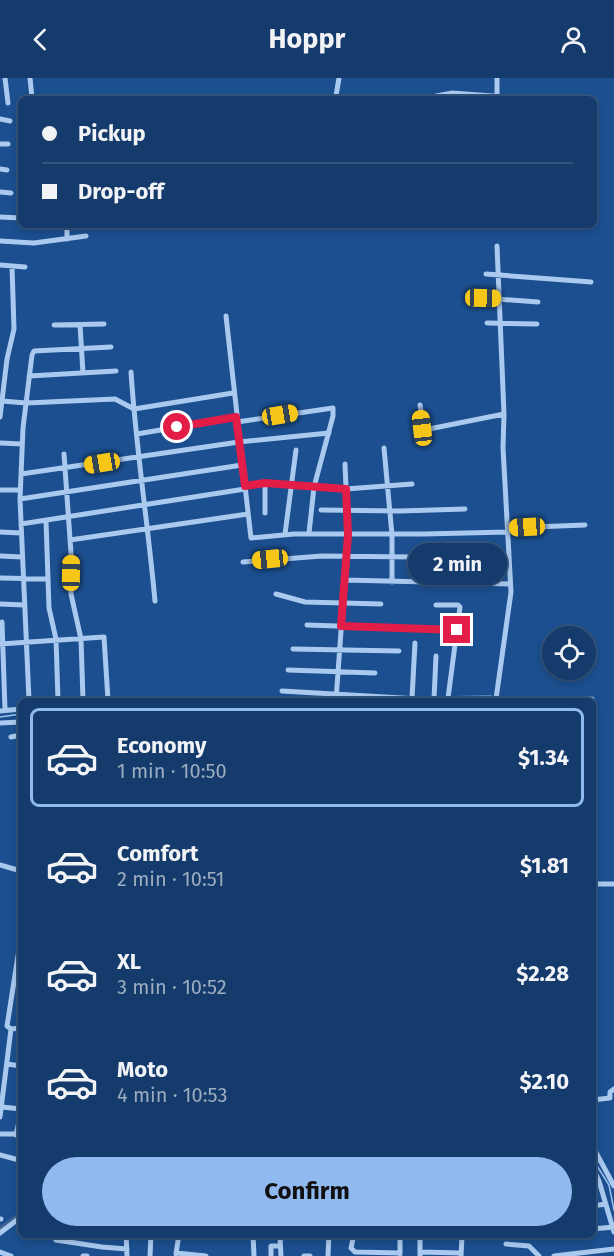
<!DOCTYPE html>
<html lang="en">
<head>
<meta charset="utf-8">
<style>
  body { margin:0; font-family:"Fira Sans",sans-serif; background:#1d4271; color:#f1f3f6; height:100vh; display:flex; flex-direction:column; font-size:22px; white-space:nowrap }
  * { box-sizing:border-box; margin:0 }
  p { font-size:20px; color:#9dadc1 }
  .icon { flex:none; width:33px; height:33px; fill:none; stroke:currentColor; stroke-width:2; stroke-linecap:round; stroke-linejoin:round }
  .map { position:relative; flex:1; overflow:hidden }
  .side { position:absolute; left:18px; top:620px; width:578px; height:540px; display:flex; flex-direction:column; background:#143b6b; border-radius:9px; box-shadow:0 3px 9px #0003,0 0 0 2px #33557e }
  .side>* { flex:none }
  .guide { position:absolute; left:18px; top:18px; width:579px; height:132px; border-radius:9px; box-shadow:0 3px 9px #0003,0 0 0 2px #33557e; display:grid; align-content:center; height:132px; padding:0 24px; background:#143b6b }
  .tools { position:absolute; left:542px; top:548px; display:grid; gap:12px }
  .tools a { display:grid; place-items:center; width:54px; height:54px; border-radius:50%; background:#143b6b; box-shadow:0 3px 9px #0003,0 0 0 2px #33557e; font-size:30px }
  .end { position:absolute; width:27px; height:27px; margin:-14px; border:8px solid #e11d48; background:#fff; box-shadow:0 0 0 3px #fff }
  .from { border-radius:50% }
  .bubble { position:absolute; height:42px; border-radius:21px; background:#143b6b; box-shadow:0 3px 9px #0003,0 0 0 2px #33557e; font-size:20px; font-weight:700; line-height:42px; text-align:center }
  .car { position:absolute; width:18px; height:36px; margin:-18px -9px; border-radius:8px; box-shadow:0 0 4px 2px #0007; background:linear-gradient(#f5c518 24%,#345 0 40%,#f5c518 0 76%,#345 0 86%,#f5c518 0) }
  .guide b { display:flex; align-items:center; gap:21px; height:57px; font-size:22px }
  .guide b+b { border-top:2px solid #33557e }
  .guide i { width:15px; height:15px; background:#f1f3f6 }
  ul { padding:10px 0 0; list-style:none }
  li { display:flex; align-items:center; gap:18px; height:99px; margin:0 12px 9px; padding:0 12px; border:3px solid transparent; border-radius:9px }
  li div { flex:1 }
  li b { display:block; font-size:22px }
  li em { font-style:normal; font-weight:700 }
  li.current { border-color:#90b9f0 }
  li>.icon { width:54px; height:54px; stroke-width:1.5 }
  .primary-button { display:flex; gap:12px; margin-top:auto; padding:12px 24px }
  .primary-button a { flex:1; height:69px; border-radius:36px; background:#90b9f0; color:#111; font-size:24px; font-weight:700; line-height:69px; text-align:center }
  header { display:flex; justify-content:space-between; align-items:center; height:78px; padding:0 24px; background:#143b6b; font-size:27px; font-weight:700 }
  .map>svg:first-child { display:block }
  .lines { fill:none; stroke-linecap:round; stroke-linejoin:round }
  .stream { stroke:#9cc4f0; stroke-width:1.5 }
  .canal { stroke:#3c6290; stroke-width:5 }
  .street { stroke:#a9c9ee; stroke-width:5 }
  .route { stroke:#e11d48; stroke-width:8 }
</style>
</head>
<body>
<header><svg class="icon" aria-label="back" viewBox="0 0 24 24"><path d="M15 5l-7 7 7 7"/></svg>Hoppr<svg class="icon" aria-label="person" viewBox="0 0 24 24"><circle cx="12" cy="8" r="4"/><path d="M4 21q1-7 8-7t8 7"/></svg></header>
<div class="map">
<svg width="614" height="1178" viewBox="0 0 614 1178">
  <rect width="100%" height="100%" fill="#1b4f8f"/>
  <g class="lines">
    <path class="stream" d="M 0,639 L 21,636
      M 592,1080 L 609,1107 L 614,1132"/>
    <path class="canal" d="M 0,1151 L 21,1136"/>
    <path class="street" d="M 5,0 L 8,25
      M 30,0 L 32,20
      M 497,18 L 497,0
      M 337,21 L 336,18 L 339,0
      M 421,21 L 452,15 L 520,20
      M 0,41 L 10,43
      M 0,66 L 8,66
      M 0,91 L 7,92
      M 0,114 L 11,115
      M 0,139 L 21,140
      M 67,147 L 67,161
      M 0,163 L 34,165 L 86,158
      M 497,168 L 504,336
      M 0,187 L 25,189
      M 486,196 L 591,204
      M 483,220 L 538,224
      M 226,238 L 245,408 L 265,405 L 346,411 L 412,406
      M 487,245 L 537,246
      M 54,247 L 104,246
      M 80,247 L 83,295
      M 131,294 C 136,371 148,446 155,523
      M 29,298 L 116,293
      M 2,323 L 26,325 L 115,321 L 134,331 L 233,315
      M 420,327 L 424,352 L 504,336 L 503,370 L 511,514 L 496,621 L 592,621
      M 0,339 L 7,281 L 14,251 L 12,188
      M 237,344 L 333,330 L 333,338 L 314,409 L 309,455
      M 137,356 L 236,339
      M 0,365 L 22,366
      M 384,370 L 392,457 L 392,504
      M 64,376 L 71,475 L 71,516 L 81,561 L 83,622
      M 21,396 L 239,364 L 329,355
      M 245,408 L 251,460 L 294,456 L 424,456 L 508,454
      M 0,412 L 20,412
      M 20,421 L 242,387
      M 321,432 L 400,433 L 465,431
      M 265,435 L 265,405
      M 46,443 L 49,530 L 56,561 L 58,622
      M 21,446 L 245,411
      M 508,450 L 585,447
      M 0,454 L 21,455
      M 285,456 L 296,372
      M 70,462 L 248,436
      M 0,478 L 22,479
      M 243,484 L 322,478 L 509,480
      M 0,500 L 47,501
      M 344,502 L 510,506
      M 276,516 L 305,524 L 381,526
      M 0,526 L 24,527
      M 436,527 L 458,527 L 460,529 L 448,620
      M 2,544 L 5,632
      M 307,547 L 457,552
      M 0,566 L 104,559 L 108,622
      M 293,571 L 399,573
      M 288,592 L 375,595
      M 282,613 L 419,621 L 491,620 L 496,622
      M 412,620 L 415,565
      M 434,621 L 436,578
      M 29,622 L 20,421 L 23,350 L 32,277 L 34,273 L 111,269
      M 336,622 L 348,457 L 345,386
      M 0,633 L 21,631
      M 0,645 L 21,644
      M 11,659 L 21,657
      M 0,787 L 21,793
      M 592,806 L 614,806
      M 21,859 L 7,948 L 11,951 L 21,950
      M 7,986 L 21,988
      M 592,1022 L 610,1020 L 610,1014 L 614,1011
      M 2,1029 L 21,1031
      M 0,1039 L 11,951
      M 0,1056 L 21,1056
      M 16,1057 L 21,1035
      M 592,1067 L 614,1108
      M 0,1077 L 19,1082 L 21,1074
      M 592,1088 L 599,1103 L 614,1154
      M 592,1128 L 606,1126
      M 0,1141 L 1,1141
      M 592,1151 L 614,1149
      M 0,1155 L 21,1139
      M 126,1156 L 127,1178
      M 253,1156 L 254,1178
      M 354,1156 L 351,1170 L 355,1174 L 400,1175
      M 385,1156 L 400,1157
      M 426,1156 L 462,1159
      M 501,1156 L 506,1158 L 525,1156
      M 280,1159 L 281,1178
      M 280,1160 L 325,1156
      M 56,1162 L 102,1169 L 127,1171
      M 506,1166 L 529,1168 L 539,1178
      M 0,1174 L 11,1178
      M 420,1174 L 461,1175
      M 176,1175 L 206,1178
      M 176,1176 L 179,1156
      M 400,1176 L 400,1156
      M 83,1178 L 87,1178
      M 150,1178 L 151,1156
      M 271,1178 L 271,1168 L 280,1168
      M 304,1178 L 310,1178
      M 328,1178 L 329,1156
      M 420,1178 L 420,1156
      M 461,1178 L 462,1158
      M 554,1178 L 614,1171"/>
  </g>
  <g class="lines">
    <path class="route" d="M 177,349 L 236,339 L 245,408 L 265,405 L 346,411 L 348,457 L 341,548 L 457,552"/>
  </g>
</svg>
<div class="tools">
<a><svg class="icon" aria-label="locate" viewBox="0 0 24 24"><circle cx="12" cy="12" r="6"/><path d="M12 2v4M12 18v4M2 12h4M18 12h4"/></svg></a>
</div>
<i class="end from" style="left:177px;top:349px"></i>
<i class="end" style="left:457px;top:552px"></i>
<div class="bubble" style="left:408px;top:465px;width:99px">2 min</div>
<i class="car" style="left:483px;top:220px;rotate:91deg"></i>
<i class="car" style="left:280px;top:337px;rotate:81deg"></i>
<i class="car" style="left:422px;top:350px;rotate:353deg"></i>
<i class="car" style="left:102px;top:385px;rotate:261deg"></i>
<i class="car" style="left:527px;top:449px;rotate:267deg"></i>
<i class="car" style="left:270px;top:481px;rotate:264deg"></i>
<i class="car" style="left:71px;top:495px;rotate:1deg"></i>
<div class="guide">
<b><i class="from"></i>Pickup</b>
<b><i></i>Drop-off</b>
</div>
<section class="side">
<ul>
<li class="current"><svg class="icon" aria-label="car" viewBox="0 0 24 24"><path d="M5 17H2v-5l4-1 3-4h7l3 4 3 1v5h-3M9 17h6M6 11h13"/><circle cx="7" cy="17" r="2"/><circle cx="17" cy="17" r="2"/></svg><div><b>Economy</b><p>1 min · 10:50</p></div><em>$1.34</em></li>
<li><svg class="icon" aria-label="car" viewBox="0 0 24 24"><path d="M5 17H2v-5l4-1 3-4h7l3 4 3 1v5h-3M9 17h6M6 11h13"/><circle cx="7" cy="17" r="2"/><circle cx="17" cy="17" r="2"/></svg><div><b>Comfort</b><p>2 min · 10:51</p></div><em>$1.81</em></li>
<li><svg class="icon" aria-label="car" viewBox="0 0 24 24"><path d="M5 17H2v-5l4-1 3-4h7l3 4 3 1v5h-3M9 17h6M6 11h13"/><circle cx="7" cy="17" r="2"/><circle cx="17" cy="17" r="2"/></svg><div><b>XL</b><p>3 min · 10:52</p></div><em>$2.28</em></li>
<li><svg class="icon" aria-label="car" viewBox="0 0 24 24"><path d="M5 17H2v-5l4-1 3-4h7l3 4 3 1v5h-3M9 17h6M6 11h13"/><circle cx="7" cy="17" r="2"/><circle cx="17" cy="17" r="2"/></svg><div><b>Moto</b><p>4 min · 10:53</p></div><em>$2.10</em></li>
</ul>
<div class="primary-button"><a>Confirm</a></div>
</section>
</div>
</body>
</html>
